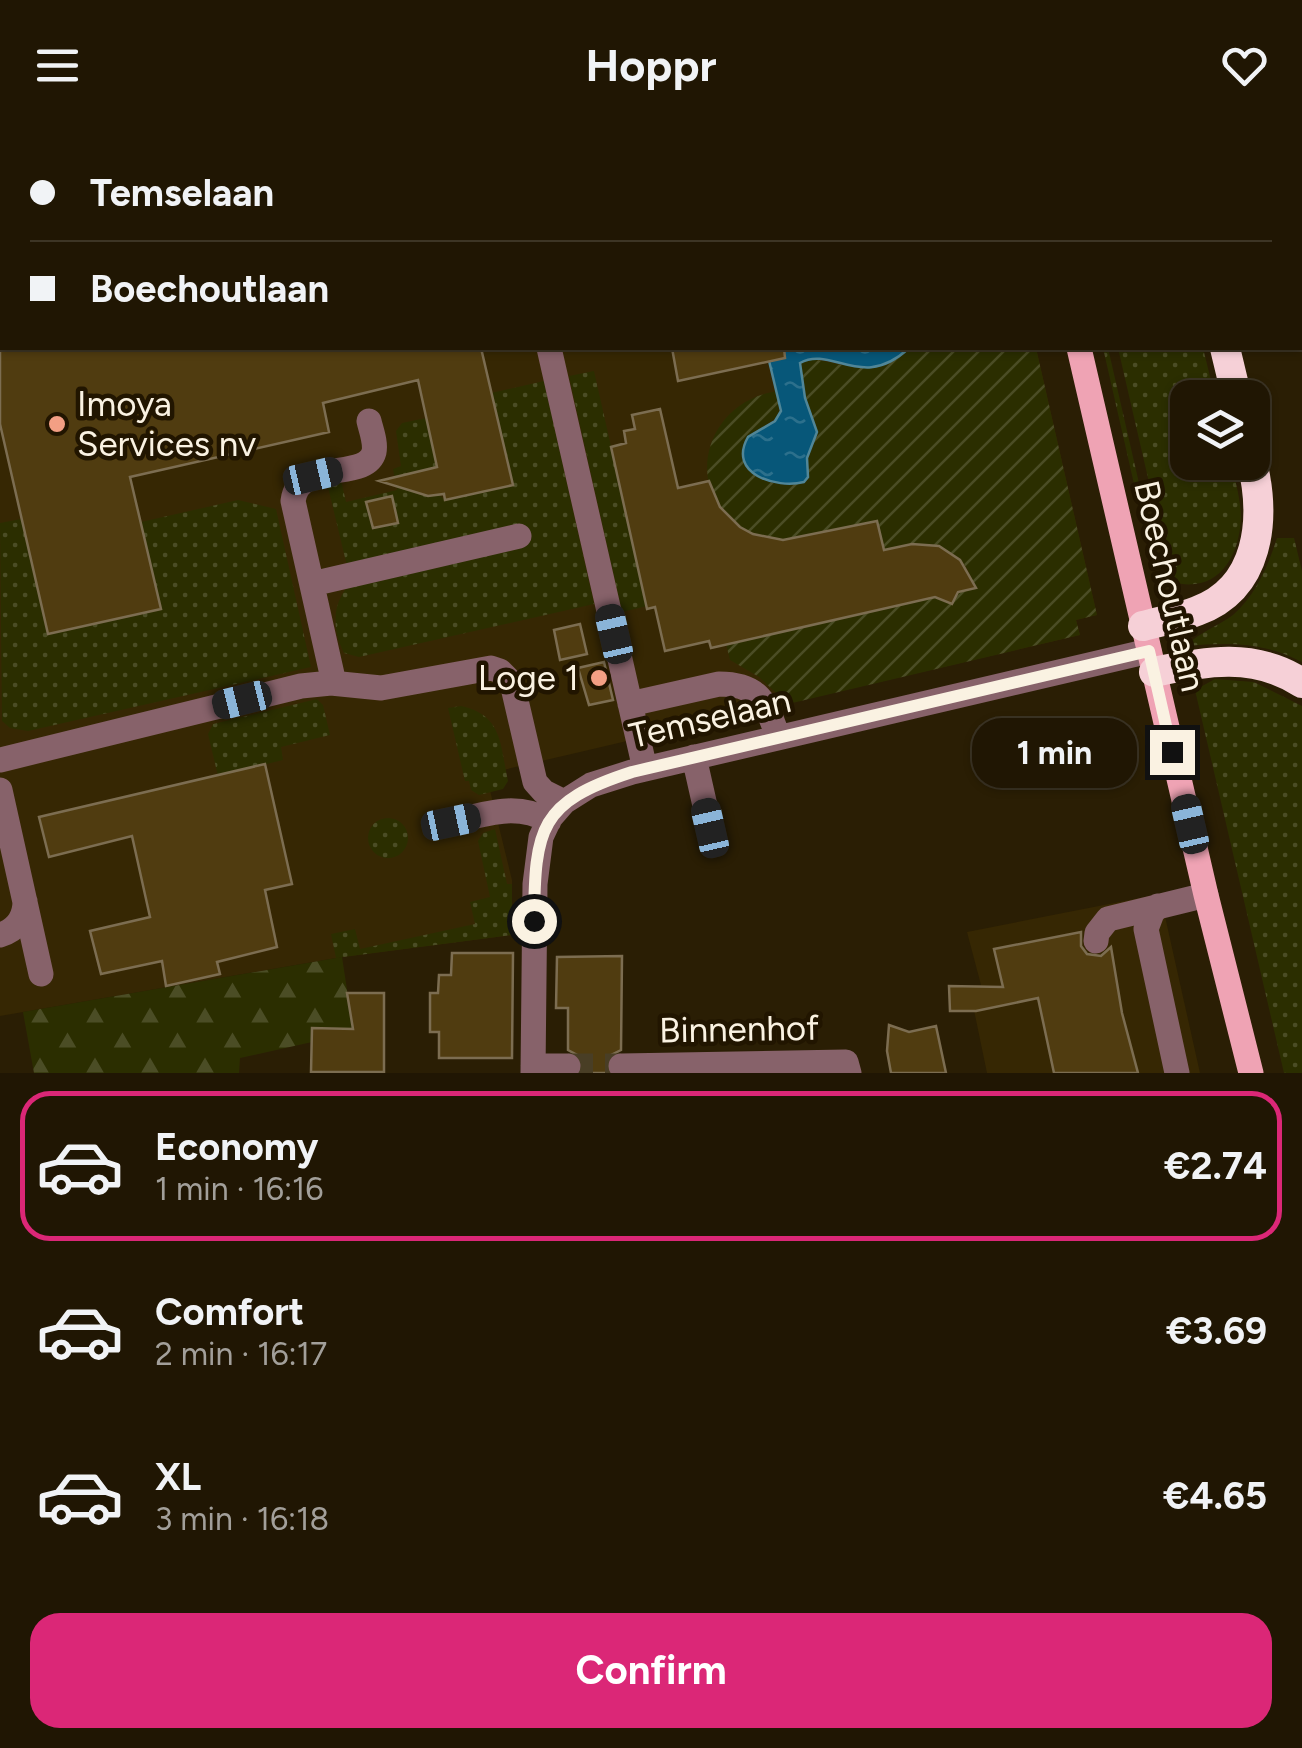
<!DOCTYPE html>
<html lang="en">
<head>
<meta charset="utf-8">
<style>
  body { margin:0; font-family:Figtree,sans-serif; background:#2d2312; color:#f1f3f6; height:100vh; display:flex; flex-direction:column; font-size:38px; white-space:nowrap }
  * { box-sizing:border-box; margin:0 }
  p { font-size:32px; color:#a29f9a }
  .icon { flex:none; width:55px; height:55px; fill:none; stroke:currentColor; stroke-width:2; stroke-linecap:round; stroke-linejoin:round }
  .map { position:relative; height:943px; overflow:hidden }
  .sheet { display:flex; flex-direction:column; background:#201603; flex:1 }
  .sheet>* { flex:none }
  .banner { position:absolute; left:0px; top:0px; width:1302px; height:220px; box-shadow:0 2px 8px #0004,0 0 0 2px #3d3525; display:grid; align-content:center; height:220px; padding:0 30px; background:#201603 }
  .buttons { position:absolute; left:1170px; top:250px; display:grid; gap:20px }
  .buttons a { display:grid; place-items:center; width:100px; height:100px; border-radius:20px; background:#201603; box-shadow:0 2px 8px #0004,0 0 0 2px #3d3525; font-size:50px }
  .end { position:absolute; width:45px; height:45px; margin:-22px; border:12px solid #faf2e2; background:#111; box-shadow:0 0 0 5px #111 }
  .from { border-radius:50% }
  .bubble { position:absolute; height:70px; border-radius:30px; background:#201603; box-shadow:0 2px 8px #0004,0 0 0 2px #3d3525; font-size:32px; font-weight:700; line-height:70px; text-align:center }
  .car { position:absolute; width:30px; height:60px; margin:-30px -15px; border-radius:12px; box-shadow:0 0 8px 2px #0007; background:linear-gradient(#222 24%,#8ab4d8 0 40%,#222 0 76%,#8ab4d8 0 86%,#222 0) }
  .banner b { display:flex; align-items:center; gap:35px; height:95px; font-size:38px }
  .banner b+b { border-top:2px solid #3d3525 }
  .banner i { width:25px; height:25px; background:#f1f3f6 }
  ul { padding:18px 0 0; list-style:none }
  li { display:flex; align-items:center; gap:30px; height:150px; margin:0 20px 15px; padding:0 10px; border:5px solid transparent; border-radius:30px }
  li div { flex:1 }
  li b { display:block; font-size:38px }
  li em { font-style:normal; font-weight:700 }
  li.selected { border-color:#db2777 }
  li>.icon { width:90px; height:90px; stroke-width:1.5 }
  .action { display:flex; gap:20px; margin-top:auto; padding:20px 30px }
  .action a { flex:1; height:115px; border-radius:30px; background:#db2777; color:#fff; font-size:40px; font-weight:700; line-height:115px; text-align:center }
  header { display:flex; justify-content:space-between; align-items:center; height:130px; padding:0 30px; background:#201603; font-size:45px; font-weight:700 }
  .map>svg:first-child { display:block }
  .built { fill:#362703 }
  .grass { fill:url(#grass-dots) }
  .forest { fill:url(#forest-firs) }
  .garden { fill:url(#garden-furrows) }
  .water { fill:url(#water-ripples); stroke:#508698; stroke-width:2.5 }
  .building { fill:#503c10; stroke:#7c6d51; stroke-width:2.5 }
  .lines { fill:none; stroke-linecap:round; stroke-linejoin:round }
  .minor-tunnel { stroke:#493e25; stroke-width:25; stroke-dasharray:25 12; stroke-linecap:butt }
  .minor { stroke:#87626a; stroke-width:25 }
  .major { stroke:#efa3b4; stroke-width:25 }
  .highway { stroke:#f6d0d7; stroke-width:30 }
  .route { stroke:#faf2e2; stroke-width:12 }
  .poi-dot { fill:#f39f84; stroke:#211500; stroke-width:4 }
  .labels { text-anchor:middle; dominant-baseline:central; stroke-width:9; stroke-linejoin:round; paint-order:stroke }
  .poi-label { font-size:35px; fill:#faf2e2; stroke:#211500; text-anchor:start }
  .street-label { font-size:35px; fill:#faf2e2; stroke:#211500 }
</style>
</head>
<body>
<header><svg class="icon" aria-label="menu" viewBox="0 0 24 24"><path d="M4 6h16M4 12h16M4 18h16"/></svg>Hoppr<svg class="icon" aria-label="heart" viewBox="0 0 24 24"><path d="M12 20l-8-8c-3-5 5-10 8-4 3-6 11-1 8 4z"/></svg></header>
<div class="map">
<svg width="1302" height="943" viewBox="0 0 1302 943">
  <defs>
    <pattern id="grass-dots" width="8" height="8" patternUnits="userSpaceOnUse" patternTransform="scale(2.5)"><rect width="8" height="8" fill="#2b2e00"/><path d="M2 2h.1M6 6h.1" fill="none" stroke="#4b4d25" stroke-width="1.8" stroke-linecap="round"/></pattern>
    <pattern id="forest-firs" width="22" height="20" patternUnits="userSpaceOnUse" patternTransform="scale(2.5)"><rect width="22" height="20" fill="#2b2e00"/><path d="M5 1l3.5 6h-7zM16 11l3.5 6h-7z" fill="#4b4d25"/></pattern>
    <pattern id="garden-furrows" width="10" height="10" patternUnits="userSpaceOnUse" patternTransform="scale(2.5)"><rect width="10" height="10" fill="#2b2e00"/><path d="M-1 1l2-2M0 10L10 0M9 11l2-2" fill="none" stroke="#4b4d25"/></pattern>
    <pattern id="water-ripples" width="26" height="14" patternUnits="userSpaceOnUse" patternTransform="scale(2.5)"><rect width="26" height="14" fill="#075779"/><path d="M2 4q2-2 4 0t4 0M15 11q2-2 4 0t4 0" fill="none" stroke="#2c708c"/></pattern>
  </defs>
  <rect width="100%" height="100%" fill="#2a1e04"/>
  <path class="built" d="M 0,0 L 986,0 L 987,2 L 2,2 L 2,218 L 1036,218 L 1097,485 L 1076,490 L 1080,505 L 486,644 L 512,750 L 512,805 L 342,827 L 0,886 Z
    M 1160,764 L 1200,943 L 987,943 L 969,856 L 981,855 L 967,802 Z"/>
  <path class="grass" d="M 1103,218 L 1108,218 L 1155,423 L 1150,424 Z
    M 1118,218 L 1203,218 L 1215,267 L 1188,268 L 1188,332 L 1231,333 C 1235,350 1241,370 1241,388 C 1239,430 1216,464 1172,452 Z
    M 594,241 L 647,476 L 622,482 L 569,246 Z
    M 544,251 L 594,474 L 359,527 L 344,523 C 333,501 331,476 348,456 L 528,415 L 523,397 L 347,436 L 327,353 L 341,350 L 346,372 L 397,360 L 393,339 L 401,336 L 396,301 L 402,293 L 426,288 L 437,337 L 407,345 L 428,366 L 439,365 L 445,370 L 512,355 L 491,263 Z
    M 238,370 L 276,379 L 311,537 L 28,601 L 10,598 L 2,591 L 0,393 L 21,389 L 48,504 L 160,479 L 141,392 Z
    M 1277,408 L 1294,408 L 1302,441 L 1302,532 C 1265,512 1227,512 1186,516 C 1198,503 1218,496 1233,485 C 1256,465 1268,436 1277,408 Z
    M 1215,549 L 1254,552 L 1302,576 L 1302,943 L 1284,943 L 1195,560 Z
    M 317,569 L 323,575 L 330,605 L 281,617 L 283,630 L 218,646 L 208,604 L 213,594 Z
    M 461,576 C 503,585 500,615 508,651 L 503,659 L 479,665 L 471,660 L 469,651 L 465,651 L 448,578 Z
    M368 708a20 20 0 1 1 40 0a20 20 0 1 1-40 0Z
    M 495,699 L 507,754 L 512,754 L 512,805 L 336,828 L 331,804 L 355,799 L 360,819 L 475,794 L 470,772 L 490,767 L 478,711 L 483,703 Z"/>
  <path class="forest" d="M 342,827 L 353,899 L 312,898 L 312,912 L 240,928 L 239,943 L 34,943 L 23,882 Z"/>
  <path class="garden" d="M 909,218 L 1036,218 L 1097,485 L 1076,490 L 1080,505 L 788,574 L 759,547 L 730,530 L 726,514 L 940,466 L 948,472 L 956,463 L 974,459 C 967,412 921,410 884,421 L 877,391 C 844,398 803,414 770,408 C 681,393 689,274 778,261 L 779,286 L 748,307 L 743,318 L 772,353 L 798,354 L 808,342 L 807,328 L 815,308 L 814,290 L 805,268 L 800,233 L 808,228 L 842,235 L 896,230 Z"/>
  <path class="water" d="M 766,218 L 909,218 C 862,262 832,215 800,233 L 805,268 L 817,302 L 807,328 L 808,347 L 804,352 C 776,359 727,344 748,307 L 775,291 L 781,281 Z"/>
  <path class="building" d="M 0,218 L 481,218 L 513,355 L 445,370 L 444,364 L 428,366 L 379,351 L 437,337 L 418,250 L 323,273 L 329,302 L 130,347 L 161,479 L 48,504 L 0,294 Z
    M 672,218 L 784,218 L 785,228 L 678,251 Z
    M 660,279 L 678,358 L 709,351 L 720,377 L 740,397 L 753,404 L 783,410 L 877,391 L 884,420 L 912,414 L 939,416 L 960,430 L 976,458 L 958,462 L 952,474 L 935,467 L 711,518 L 709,511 L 665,521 L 655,477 L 647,479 L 611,317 L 626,313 L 624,301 L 635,299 L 632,285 Z
    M 392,366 L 398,393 L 373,398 L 366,372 Z
    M 580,494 L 587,524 L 560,530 L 554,500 Z
    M 604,532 L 613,570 L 589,575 L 578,538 Z
    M 265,634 L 292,754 L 265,760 L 277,817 L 217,832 L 220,844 L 166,856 L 162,831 L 101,844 L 90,801 L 150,787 L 132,706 L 49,727 L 39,687 Z
    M 1081,802 L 1081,816 L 1087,824 L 1101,826 L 1111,817 L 1122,883 L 1138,943 L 1054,943 L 1038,868 L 976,881 L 950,881 L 949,856 L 1003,857 L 994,819 Z
    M 452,823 L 513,823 L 512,928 L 439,928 L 439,902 L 430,902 L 430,863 L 438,863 L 439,845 L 451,845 Z
    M 622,826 L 621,920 L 607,927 L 607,943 L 582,943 L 581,927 L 568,920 L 568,878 L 556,878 L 557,827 Z
    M 347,863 L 384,863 L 384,942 L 311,942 L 312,898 L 353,899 Z
    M 889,895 L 909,902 L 936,896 L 946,943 L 891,943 L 887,921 Z"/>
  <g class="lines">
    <path class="minor-tunnel" d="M 568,936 L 621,936"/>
    <path class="minor" d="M 500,0 L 500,2
      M 47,2 L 59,0
      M 287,2 L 298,0
      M 0,13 L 2,12
      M 0,65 L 2,65
      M 549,218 L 645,639
      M 312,454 L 519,406
      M 334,553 L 293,371 C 299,327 366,352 374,322 C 376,312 371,300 369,291
      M 630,574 L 719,554 C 760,554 766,573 778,607
      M 694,627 L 710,698
      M 0,630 L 301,556 L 331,553 L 381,558 L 491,538 L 500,541 L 512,553 L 535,652 L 544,662 L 564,672
      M 0,660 L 41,844
      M 451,692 C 485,684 517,672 549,691
      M 1158,776 L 1152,783 L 1146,799 L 1177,943
      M 0,805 C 17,800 25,788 25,771
      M 1096,811 L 1097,803 L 1108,789 L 1206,765
      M 533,936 L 568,936
      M 621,936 L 846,932 L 849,943
      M 533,943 L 535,754 L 541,707 L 550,688 L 564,672 L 591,655 L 632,642 L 1149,521"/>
    <path class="major" d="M 1029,0 L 1029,2
      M 1079,218 L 1206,765 L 1251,943"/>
    <path class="highway" d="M 1172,0 L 1173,2
      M 1266,0 L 1267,2
      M 1300,149 L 1302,158
      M 1225,218 L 1237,268
      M 1143,496 C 1160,491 1180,488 1197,481 C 1260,458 1266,389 1252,332
      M 1154,542 C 1205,531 1255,522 1302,553"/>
  </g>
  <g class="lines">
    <path class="route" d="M 534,791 C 535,698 539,672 632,642 L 1149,521 L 1172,622"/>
  </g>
  <g class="poi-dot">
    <circle cx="57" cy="294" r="10"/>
    <circle cx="599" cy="548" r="10"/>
  </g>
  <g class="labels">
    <g class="poi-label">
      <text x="77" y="274">Imoya<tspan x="77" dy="40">Services nv</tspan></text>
      <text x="579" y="548" text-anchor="end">Loge 1</text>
    </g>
    <g class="street-label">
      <text transform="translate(1170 456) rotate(77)">Boechoutlaan</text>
      <text transform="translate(710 588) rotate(-13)">Temselaan</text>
      <text transform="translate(739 899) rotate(-1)">Binnenhof</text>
    </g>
  </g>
</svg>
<div class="buttons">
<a><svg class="icon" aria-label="layers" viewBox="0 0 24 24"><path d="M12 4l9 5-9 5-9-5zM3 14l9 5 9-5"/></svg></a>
</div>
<i class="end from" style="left:534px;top:791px"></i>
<i class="end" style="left:1172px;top:622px"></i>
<div class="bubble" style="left:972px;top:588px;width:165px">1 min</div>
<i class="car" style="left:313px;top:346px;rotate:77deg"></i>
<i class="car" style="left:614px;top:504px;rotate:347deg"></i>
<i class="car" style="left:242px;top:570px;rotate:256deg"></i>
<i class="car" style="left:451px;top:692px;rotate:78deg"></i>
<i class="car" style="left:1190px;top:694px;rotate:347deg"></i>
<i class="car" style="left:710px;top:698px;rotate:347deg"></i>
<div class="banner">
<b><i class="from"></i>Temselaan</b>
<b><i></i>Boechoutlaan</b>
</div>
</div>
<section class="sheet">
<ul>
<li class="selected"><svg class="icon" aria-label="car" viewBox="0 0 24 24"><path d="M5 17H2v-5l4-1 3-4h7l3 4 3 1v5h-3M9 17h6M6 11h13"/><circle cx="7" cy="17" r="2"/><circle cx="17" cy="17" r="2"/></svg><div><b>Economy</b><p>1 min · 16:16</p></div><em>€2.74</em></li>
<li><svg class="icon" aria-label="car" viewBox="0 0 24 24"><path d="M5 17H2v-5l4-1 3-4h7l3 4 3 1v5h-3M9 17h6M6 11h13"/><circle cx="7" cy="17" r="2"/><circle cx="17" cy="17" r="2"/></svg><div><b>Comfort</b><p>2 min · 16:17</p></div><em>€3.69</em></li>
<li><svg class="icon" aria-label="car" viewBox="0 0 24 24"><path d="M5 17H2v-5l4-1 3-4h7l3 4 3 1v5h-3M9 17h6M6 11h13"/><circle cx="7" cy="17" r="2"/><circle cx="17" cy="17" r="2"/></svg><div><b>XL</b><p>3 min · 16:18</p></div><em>€4.65</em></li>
</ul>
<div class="action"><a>Confirm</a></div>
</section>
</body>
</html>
